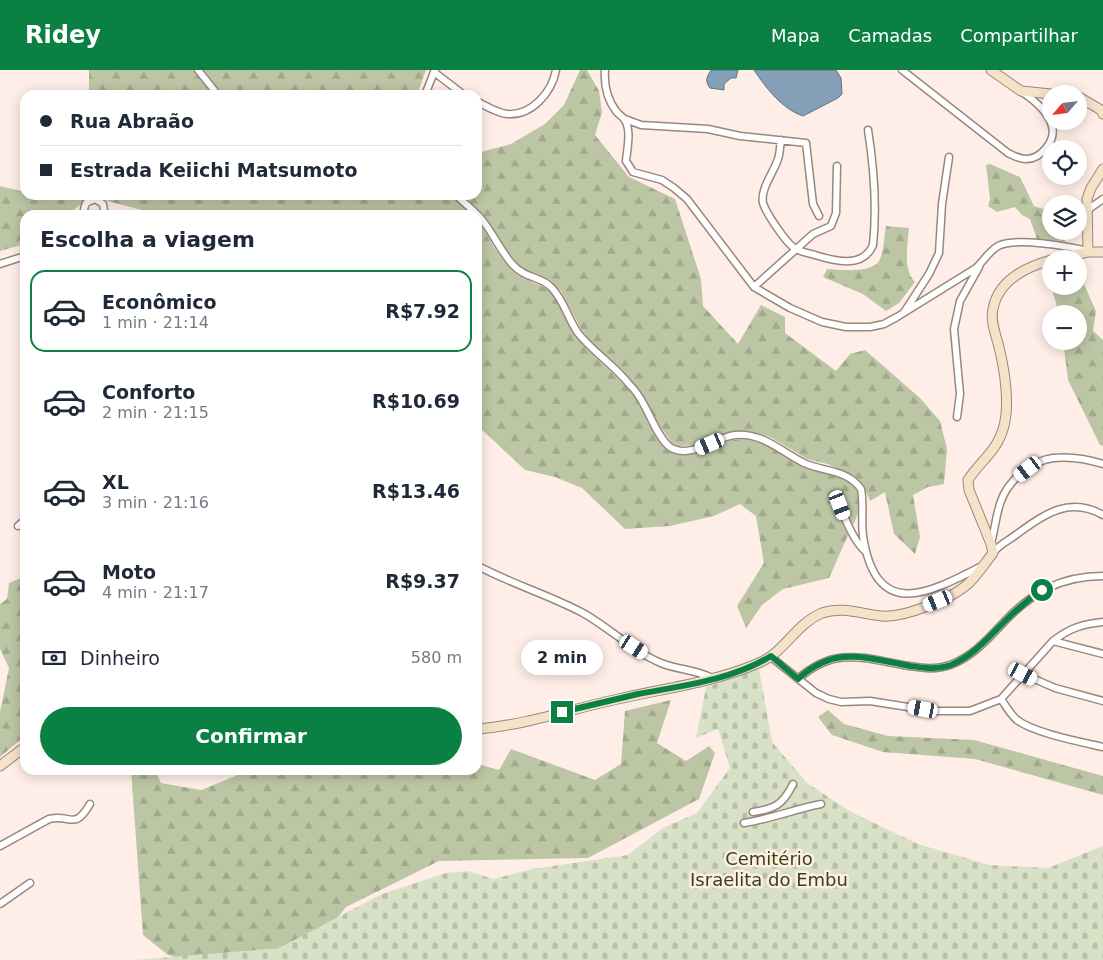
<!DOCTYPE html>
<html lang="pt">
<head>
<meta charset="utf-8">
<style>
  body { margin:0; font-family:"DejaVu Sans",sans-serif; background:#f2f2f3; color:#1f2937; height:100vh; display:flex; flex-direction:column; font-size:19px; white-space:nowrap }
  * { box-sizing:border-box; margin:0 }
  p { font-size:16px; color:#747a83 }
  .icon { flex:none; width:28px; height:28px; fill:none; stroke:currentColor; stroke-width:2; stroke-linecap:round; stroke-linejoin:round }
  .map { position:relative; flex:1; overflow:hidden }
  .side { position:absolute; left:20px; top:140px; width:462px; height:565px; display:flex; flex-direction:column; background:#fff; border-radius:15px; box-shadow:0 2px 12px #0003 }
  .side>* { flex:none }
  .hud { position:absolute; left:20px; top:20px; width:462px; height:110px; border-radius:15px; box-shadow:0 2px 12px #0003; display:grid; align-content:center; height:110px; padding:0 20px; background:#fff }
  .needle { width:32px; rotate:242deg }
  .controls { position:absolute; left:1042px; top:15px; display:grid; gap:10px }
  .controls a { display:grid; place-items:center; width:45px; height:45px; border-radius:50%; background:#fff; box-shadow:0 2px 12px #0003; font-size:25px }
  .end { position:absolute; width:22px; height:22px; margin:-11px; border:6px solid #0b8043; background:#fff; box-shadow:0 0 0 2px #fff }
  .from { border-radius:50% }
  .bubble { position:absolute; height:35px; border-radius:18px; background:#fff; box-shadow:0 2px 12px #0003; font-size:16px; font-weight:600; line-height:35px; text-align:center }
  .car { position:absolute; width:15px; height:30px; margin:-15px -8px; border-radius:6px; box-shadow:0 0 4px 1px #0007; background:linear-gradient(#fff 24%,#345 0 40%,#fff 0 76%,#345 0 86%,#fff 0) }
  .hud b { display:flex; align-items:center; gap:18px; height:48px; font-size:19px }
  .hud b+b { border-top:1px solid #e0e1e3 }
  .hud i { width:12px; height:12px; background:#1f2937 }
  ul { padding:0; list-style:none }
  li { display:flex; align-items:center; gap:15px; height:82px; margin:0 10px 8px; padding:0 10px; border:2px solid transparent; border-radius:15px }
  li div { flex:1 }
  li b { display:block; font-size:19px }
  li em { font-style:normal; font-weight:600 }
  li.selected { border-color:#0b8043 }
  li>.icon { width:45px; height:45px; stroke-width:1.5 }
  h2 { padding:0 20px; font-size:22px; line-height:60px }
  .pay { display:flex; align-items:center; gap:12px; height:55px; padding:0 20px; font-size:19px }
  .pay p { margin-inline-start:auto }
  .primary-button { display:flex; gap:10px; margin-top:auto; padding:10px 20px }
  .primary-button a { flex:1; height:58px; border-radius:30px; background:#0b8043; color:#fff; font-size:20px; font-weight:600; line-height:58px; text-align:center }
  header { display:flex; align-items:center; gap:30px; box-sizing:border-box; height:70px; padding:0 25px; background:#0b8043; color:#fff }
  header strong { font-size:24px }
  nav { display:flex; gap:28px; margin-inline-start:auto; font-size:18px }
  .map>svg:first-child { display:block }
  .forest { fill:url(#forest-firs) }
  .cemetery { fill:url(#cemetery-stones) }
  .water { fill:#84a0b8; stroke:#617383 }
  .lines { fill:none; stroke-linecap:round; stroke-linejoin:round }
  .street-casing { stroke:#99877e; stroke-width:9 }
  .secondary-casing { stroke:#99877e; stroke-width:11 }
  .street { stroke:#fff; stroke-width:6 }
  .secondary { stroke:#f4e3c9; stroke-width:9 }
  .route { stroke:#0b8043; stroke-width:6 }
  .labels { text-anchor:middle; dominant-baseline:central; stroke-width:5; stroke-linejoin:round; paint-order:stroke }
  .park-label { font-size:18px; fill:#38440e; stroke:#ffeee7 }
</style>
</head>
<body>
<header>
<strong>Ridey</strong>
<nav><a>Mapa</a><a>Camadas</a><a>Compartilhar</a></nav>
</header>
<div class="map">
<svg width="1103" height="890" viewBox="0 0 1103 890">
  <defs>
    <pattern id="forest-firs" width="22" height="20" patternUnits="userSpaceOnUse" patternTransform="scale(1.25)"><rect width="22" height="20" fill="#bcc6a4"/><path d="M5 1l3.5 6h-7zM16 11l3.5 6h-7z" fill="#a1a98c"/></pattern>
    <pattern id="cemetery-stones" width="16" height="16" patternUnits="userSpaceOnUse" patternTransform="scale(1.25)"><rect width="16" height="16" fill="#d8e0c6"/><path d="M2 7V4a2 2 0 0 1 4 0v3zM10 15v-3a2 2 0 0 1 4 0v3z" fill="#b8bfa9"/></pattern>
  </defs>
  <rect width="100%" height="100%" fill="#ffeee7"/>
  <path class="forest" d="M 89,0 L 193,0 L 213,25 L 89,25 Z
    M 202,0 L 426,0 L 417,25 L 223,25 Z
    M 580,0 L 587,0 L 599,21 L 602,42 L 595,65 L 629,107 L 675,129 L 701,209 L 703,236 L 738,274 L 761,235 L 785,247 L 785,263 L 836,301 L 850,284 L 865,280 L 920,328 L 940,351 L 947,379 L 944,414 L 928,417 L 913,425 L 920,467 L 915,484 L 894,464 L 885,422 L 870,431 L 864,417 L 860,410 L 853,405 L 827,394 L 807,389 L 772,368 L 761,364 L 748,361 L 733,361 L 697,375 L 678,376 L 672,373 L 655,349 L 641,322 L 630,309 L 593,274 L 581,259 L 561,221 L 552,212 L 522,198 L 506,180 L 485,147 L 462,125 L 478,125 L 478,79 L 481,82 L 511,74 L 545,54 L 564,35 Z
    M 990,94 L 1020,107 L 1034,136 L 1043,139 L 1052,131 L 1056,134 L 1051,134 L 1051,161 L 1064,161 L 1065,171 L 1037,169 L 1030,149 L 1022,145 L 1015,137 L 997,142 L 988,136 L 990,129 L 986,95 Z
    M 0,116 L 25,122 L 25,125 L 450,125 L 472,145 L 161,145 L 111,132 L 93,125 L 67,145 L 25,145 L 25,174 L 0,181 Z
    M 478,151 C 490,168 500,192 518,205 C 529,214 544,213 553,225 C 562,237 566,253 575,265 C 592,288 618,304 635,328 C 646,344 652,365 666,379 C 685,396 715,373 734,370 C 765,365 783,391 810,399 C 824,403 844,405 855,417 C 859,422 859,436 858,443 C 856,450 852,457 849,463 C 842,478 836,493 829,508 L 783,519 L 762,535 L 746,558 L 737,536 L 764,493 L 756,446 L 740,434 L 714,446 L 670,456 L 625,459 L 582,418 L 555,407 L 525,400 L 478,356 Z
    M 886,156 L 909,158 C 908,175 902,198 915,212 L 899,233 L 886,241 L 863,224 L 823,207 L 827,199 C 838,200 873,203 879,191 C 884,182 884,167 886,156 Z
    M 1051,196 L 1051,216 L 1079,216 L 1079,203 L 1096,241 L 1093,261 L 1103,270 L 1103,376 L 1100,375 L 1068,310 L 1063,271 L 1079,271 L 1079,244 L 1059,244 L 1048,205 Z
    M 25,506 L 25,666 L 0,687 L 0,642 L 9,598 L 0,579 L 0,534 L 7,529 L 9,513 Z
    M 671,630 L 657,673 L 686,691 L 709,676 L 715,683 L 699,729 L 588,788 L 439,791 L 346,837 L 310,883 L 270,890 L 187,890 L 168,885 L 143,865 L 131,700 L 155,700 L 161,713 L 201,720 L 238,705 L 263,700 L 478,700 L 478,694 L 499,700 L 511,679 L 595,710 L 621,694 L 625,641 Z
    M 828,640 L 844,654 L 888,666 L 974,670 L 1103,706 L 1103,725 L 975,689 L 883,682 L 832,665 L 818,647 Z"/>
  <path class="cemetery" d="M 759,599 L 772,672 L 807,713 L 851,742 L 918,774 L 989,795 L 1048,798 L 1103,776 L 1103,890 L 135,890 L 279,878 L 382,824 L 446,803 L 468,801 L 493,809 L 532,799 L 628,785 L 663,758 L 697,743 L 730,698 L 718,659 L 696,668 L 706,617 Z"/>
  <path class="water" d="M 711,0 L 738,0 L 736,8 L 731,8 L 724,14 L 724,20 L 710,18 C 705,11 706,8 711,0 Z
    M 754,0 L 836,0 L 841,8 L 842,24 L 838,28 L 803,46 C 782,39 766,18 754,0 Z"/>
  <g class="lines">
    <defs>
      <path id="street" d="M 198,0 L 218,25
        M 435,0 L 434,2 L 464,25
        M 605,0 C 604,14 607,29 616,41 C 618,44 622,46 624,49 C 632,59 627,79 626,91 L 633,102 L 662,110 L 674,118 L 687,129 L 754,217 L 790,238 L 822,252 L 846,257 L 870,257 L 884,254 L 897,247 L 976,198 C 984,191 988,182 998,176 C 1015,167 1067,176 1087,181
        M 902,0 L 1008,83 C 1014,86 1019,89 1026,89 C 1041,89 1056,71 1052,56 C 1048,41 1034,30 1022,22
        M 425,25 L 434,2
        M 478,32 C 486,36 497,43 507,44 C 532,46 552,22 556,0
        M 625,49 L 641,55 L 708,59 L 740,66 L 806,73 L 813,134 L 819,146
        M 781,70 C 780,76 780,83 778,89 C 774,102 760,119 763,133 C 766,143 785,171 793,177 C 799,182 808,183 815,185 C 834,191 863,199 873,175 C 877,137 874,98 868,60
        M 456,125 C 465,134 475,141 483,151 C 494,165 501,182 513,195 C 526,209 540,206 551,217 C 564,230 568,249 578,263 C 593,282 614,295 629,314 C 635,320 640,327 644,335 C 651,347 659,369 670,377 C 689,390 716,367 735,365 C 764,363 780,381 804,393 C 824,402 847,399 861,419 C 864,434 861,450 863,466 C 876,550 926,525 980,497
        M 1086,141 L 1103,129
        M 86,145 L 84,139 L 86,133 L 95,129 L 103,134 L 104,141 L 102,145
        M 0,194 L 25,186
        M 754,217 L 813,164 L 831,156 L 836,143 L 837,96
        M 905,241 L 929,204 L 939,183 L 942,134 L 949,87
        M 957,347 L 960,324 L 954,259 L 960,231 L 979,197
        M 833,425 C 845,443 849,466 866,482
        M 18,456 L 25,450
        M 991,473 C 995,459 996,444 1001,431 C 1008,411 1031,391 1053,388 C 1070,386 1087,389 1103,394
        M 993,483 C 998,475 1010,470 1017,464 C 1045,444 1069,426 1103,445
        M 478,496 C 512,514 549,525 583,543 C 610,558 632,581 661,593 C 677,600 695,599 712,608
        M 1053,571 L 1103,584
        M 771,587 L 816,623 L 829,629 L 841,632 L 870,631 L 933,641 L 970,641 L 1001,629 L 1053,571 C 1070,558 1082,554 1103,552
        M 1023,604 L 1055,618 L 1103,631
        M 798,609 C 836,575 865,589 909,596 C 923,598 936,600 950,595 C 972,587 988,569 1003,553 C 1032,522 1061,506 1103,506
        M 1001,629 C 1006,636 1010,644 1017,650 C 1034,663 1081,672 1103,677
        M 753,742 C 774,739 783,735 793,714
        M 744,753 C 771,749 795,739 821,734
        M 0,776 L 49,749 C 72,744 74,761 90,734
        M 0,834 L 30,813"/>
      <path id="secondary" d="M 991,0 L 1021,21 L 1051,24
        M 1079,27 L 1101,40 L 1103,44
        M 1088,182 L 1087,129 L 1091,118 L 1103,99
        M 1055,189 L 1088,182 L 1103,182
        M 478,659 C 525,655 572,639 618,629 C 666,618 716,612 761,592 C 785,581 797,553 822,543 C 842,536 862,544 882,546 C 905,548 953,528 969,513 C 978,504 985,493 993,483 L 991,474 L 969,420 L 968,410 C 981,390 997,382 1004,356 C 1010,331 1005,302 999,277 C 996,265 990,251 993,239 C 998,211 1026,197 1051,190
        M 0,696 L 25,677"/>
    </defs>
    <use href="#street" class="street-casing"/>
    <use href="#secondary" class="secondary-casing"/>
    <use href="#street" class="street"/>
    <use href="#secondary" class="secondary"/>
  </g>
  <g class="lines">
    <path class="route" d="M 562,642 C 587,636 612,630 638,624 C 682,616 732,610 771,586 L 798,609 C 835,575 866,588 910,596 C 924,598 937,600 951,595 C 973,586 988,568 1004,552 C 1016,540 1029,529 1042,520"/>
  </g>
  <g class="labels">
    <g class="park-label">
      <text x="769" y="788">Cemitério<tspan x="769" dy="21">Israelita do Embu</tspan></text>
    </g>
  </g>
</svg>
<div class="controls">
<a><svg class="needle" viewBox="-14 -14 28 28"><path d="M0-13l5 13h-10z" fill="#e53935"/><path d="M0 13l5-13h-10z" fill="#747a83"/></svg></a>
<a><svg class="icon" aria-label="locate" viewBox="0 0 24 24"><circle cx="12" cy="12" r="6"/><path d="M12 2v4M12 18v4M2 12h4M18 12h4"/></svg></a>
<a><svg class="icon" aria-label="layers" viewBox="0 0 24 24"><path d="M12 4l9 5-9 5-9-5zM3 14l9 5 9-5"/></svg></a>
<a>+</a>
<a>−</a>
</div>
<i class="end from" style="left:1042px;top:520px"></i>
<i class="end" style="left:562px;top:642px"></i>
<div class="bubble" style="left:521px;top:570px;width:82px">2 min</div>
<i class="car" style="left:710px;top:374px;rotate:247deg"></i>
<i class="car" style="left:1028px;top:399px;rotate:232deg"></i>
<i class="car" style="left:840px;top:435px;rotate:159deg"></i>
<i class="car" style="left:938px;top:531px;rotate:248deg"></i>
<i class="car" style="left:634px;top:577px;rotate:123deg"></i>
<i class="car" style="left:1023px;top:604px;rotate:117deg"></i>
<i class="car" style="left:923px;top:639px;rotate:280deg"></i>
<div class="hud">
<b><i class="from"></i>Rua Abraão</b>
<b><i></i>Estrada Keiichi Matsumoto</b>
</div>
<section class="side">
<h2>Escolha a viagem</h2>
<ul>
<li class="selected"><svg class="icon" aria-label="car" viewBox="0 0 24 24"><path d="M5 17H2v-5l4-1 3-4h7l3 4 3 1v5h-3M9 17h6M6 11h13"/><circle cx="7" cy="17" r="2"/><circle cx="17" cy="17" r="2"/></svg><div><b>Econômico</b><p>1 min · 21:14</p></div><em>R$7.92</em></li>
<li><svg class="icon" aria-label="car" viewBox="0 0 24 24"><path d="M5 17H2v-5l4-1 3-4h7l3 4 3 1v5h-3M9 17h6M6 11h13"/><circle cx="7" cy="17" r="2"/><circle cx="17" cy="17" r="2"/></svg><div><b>Conforto</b><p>2 min · 21:15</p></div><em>R$10.69</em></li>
<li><svg class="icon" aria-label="car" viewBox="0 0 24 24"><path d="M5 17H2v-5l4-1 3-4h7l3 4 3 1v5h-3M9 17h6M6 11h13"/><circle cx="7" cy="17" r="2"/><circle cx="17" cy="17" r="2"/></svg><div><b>XL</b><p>3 min · 21:16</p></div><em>R$13.46</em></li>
<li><svg class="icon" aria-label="car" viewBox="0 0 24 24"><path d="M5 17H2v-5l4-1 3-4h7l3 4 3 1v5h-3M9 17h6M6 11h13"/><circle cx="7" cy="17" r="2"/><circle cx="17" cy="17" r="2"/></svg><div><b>Moto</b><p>4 min · 21:17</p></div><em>R$9.37</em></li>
</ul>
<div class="pay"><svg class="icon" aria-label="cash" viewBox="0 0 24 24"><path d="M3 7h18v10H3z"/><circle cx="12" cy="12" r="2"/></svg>Dinheiro<p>580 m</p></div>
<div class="primary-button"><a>Confirmar</a></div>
</section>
</div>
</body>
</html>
